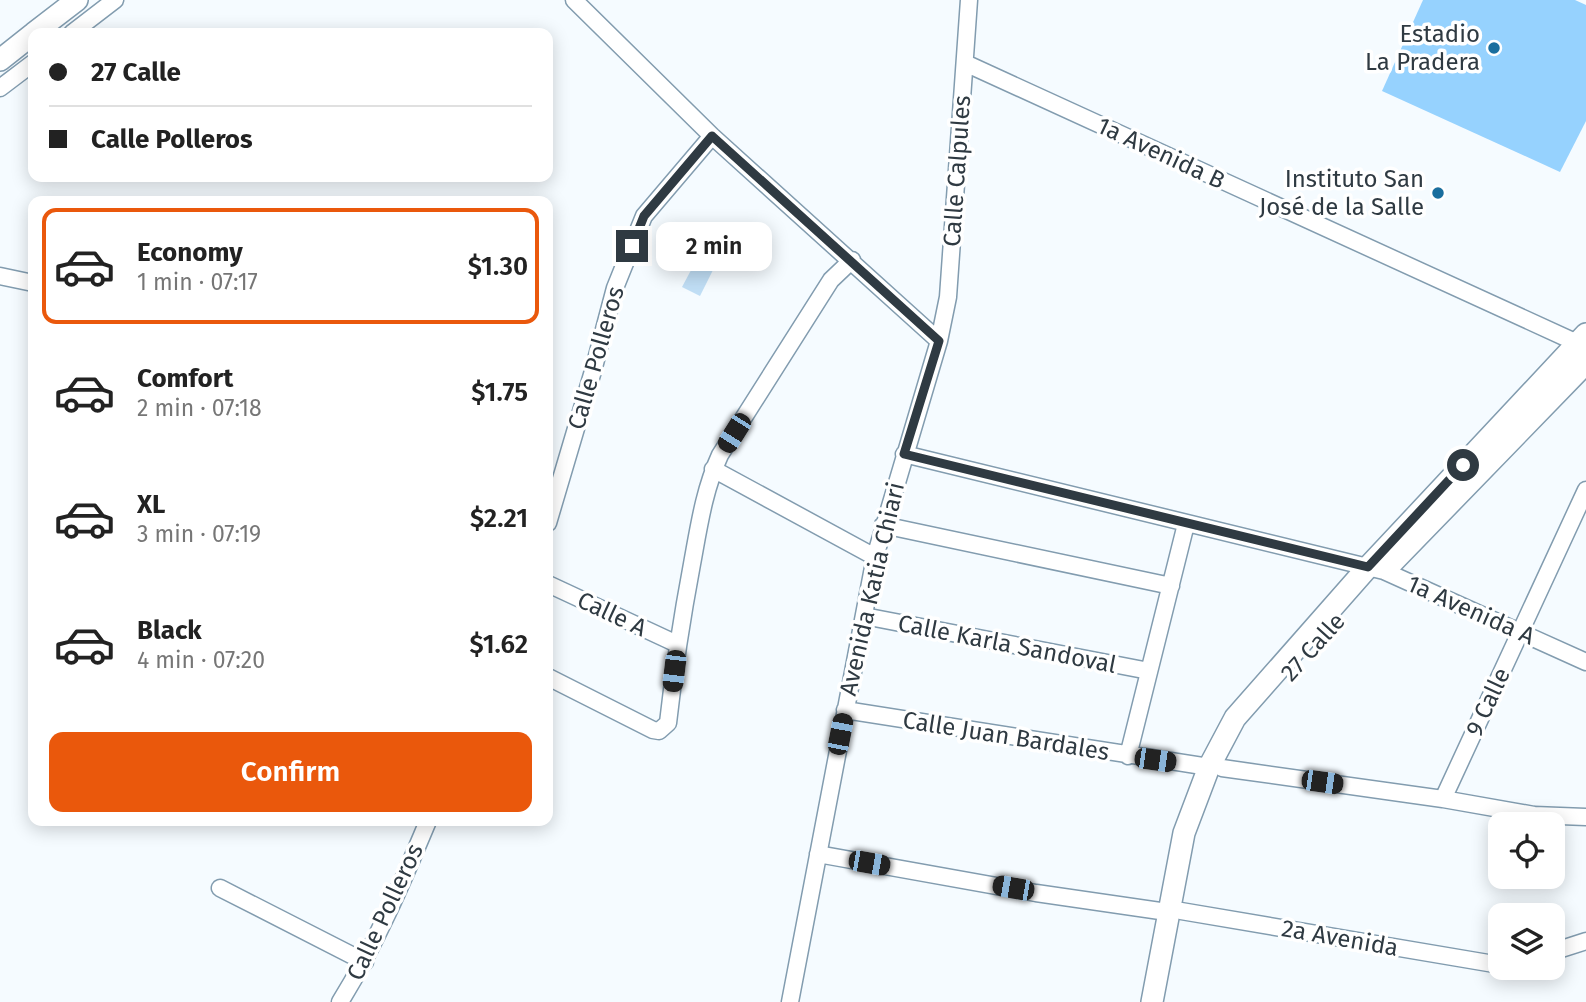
<!DOCTYPE html>
<html lang="en">
<head>
<meta charset="utf-8">
<style>
  body { margin:0; font-family:"Fira Sans",sans-serif; background:#f2f2f2; color:#222; height:100vh; display:flex; flex-direction:column; font-size:26px; white-space:nowrap }
  * { box-sizing:border-box; margin:0 }
  p { font-size:23px; color:#767676 }
  .icon { flex:none; width:38px; height:38px; fill:none; stroke:currentColor; stroke-width:2; stroke-linecap:round; stroke-linejoin:round }
  .map { position:relative; flex:1; overflow:hidden }
  .drawer { position:absolute; left:28px; top:196px; width:525px; height:630px; display:flex; flex-direction:column; background:#fff; border-radius:14px; box-shadow:0 4px 18px #0003 }
  .drawer>* { flex:none }
  .top-card { position:absolute; left:28px; top:28px; width:525px; height:154px; border-radius:14px; box-shadow:0 4px 18px #0003; display:grid; align-content:center; height:154px; padding:0 21px; background:#fff }
  .buttons { position:absolute; left:1488px; top:812px; display:grid; gap:14px }
  .buttons a { display:grid; place-items:center; width:77px; height:77px; border-radius:14px; background:#fff; box-shadow:0 4px 18px #0003; font-size:35px }
  .end { position:absolute; width:32px; height:32px; margin:-16px; border:9px solid #2f3a42; background:#fff; box-shadow:0 0 0 4px #fff }
  .from { border-radius:50% }
  .bubble { position:absolute; height:49px; border-radius:14px; background:#fff; box-shadow:0 4px 18px #0003; font-size:23px; font-weight:600; line-height:49px; text-align:center }
  .car { position:absolute; width:21px; height:42px; margin:-21px -10px; border-radius:9px; box-shadow:0 0 5px 2px #0007; background:linear-gradient(#222 24%,#8ab4d8 0 40%,#222 0 76%,#8ab4d8 0 86%,#222 0) }
  .top-card b { display:flex; align-items:center; gap:24px; height:66px; font-size:26px }
  .top-card b+b { border-top:2px solid #e0e0e0 }
  .top-card i { width:18px; height:18px; background:#222 }
  ul { padding:12px 0 0; list-style:none }
  li { display:flex; align-items:center; gap:21px; height:116px; margin:0 14px 10px; padding:0 7px; border:4px solid transparent; border-radius:14px }
  li div { flex:1 }
  li b { display:block; font-size:26px }
  li em { font-style:normal; font-weight:600 }
  li.selected { border-color:#ea580c }
  li>.icon { width:63px; height:63px; stroke-width:1.5 }
  .primary-button { display:flex; gap:14px; margin-top:auto; padding:14px 21px }
  .primary-button a { flex:1; height:80px; border-radius:14px; background:#ea580c; color:#fff; font-size:28px; font-weight:600; line-height:80px; text-align:center }
  .map>svg:first-child { display:block }
  .green { fill:#96d2fe }
  .water { fill:#c0def5 }
  .lines { fill:none; stroke-linecap:round; stroke-linejoin:round }
  .street-casing { stroke:#829caf; stroke-width:19 }
  .secondary-casing { stroke:#829caf; stroke-width:24 }
  .street { stroke:#fff; stroke-width:16 }
  .secondary { stroke:#fff; stroke-width:21 }
  .route { stroke:#2f3a42; stroke-width:9 }
  .poi-dot { fill:#1a6e9e; stroke:#fff; stroke-width:2.5 }
  .labels { text-anchor:middle; dominant-baseline:central; stroke-width:7; stroke-linejoin:round; paint-order:stroke }
  .poi-label { font-size:24px; fill:#2f3a42; stroke:#fff; text-anchor:end }
  .street-label { font-size:24px; fill:#2f3a42; stroke:#fff }
</style>
</head>
<body>
<div class="map">
<svg width="1586" height="1002" viewBox="0 0 1586 1002">
  <rect width="100%" height="100%" fill="#f5fbff"/>
  <path class="green" d="M 1423,0 L 1575,0 L 1586,5 L 1586,121 L 1560,172 L 1382,91 Z"/>
  <path class="water" d="M 697,259 L 714,268 L 700,296 L 682,287 Z"/>
  <g class="lines">
    <defs>
      <path id="street" d="M 574,0 L 712,136 L 939,341
        M 72,33 L 115,0
        M 965,63 L 1586,347
        M 0,88 L 33,63
        M 0,276 L 33,283
        M 904,454 L 1384,571 L 1586,662
        M 713,469 L 875,557
        M 548,523 L 593,371 L 615,288 L 644,216 L 712,136
        M 883,525 L 1171,586
        M 548,584 L 677,644
        M 864,616 L 1149,671
        M 548,677 L 653,730 L 659,731 L 668,723 C 674,669 682,617 692,564 C 699,526 704,490 720,455 L 831,280 L 852,260
        M 845,710 L 1209,767
        M 1128,756 L 1186,524
        M 1222,768 L 1443,799 L 1534,815 L 1586,817
        M 1443,799 L 1586,490
        M 818,854 L 1036,893 L 1167,912
        M 220,888 L 365,962
        M 1181,911 L 1500,965
        M 1552,952 L 1586,941
        M 340,1002 C 376,944 402,883 428,821
        M 790,1002 L 875,557 L 939,341 L 948,297 L 969,0"/>
      <path id="secondary" d="M 34,33 L 77,0
        M 0,60 L 33,34
        M 1387,568 L 1586,363
        M 1152,1002 L 1184,833 L 1209,767 L 1235,718 L 1368,567 L 1586,334"/>
    </defs>
    <use href="#street" class="street-casing"/>
    <use href="#secondary" class="secondary-casing"/>
    <use href="#street" class="street"/>
    <use href="#secondary" class="secondary"/>
  </g>
  <g class="lines">
    <path class="route" d="M 632,246 L 644,216 L 712,136 L 939,341 L 904,454 L 1368,567 L 1463,465"/>
  </g>
  <g class="poi-dot">
    <circle cx="1494" cy="48" r="7"/>
    <circle cx="1438" cy="193" r="7"/>
  </g>
  <g class="labels">
    <g class="poi-label">
      <text x="1480" y="34">Estadio<tspan x="1480" dy="28">La Pradera</tspan></text>
      <text x="1424" y="179">Instituto San<tspan x="1424" dy="28">José de la Salle</tspan></text>
    </g>
    <g class="street-label">
      <text transform="translate(1161 153) rotate(25)">1a Avenida B</text>
      <text transform="translate(957 171) rotate(-86)">Calle Calpules</text>
      <text transform="translate(596 358) rotate(-74)">Calle Polleros</text>
      <text transform="translate(872 589) rotate(-77)">Avenida Katia Chiari</text>
      <text transform="translate(1471 610) rotate(24)">1a Avenida A</text>
      <text transform="translate(612 614) rotate(25)">Calle A</text>
      <text transform="translate(1007 644) rotate(11)">Calle Karla Sandoval</text>
      <text transform="translate(1313 647) rotate(-48)">27 Calle</text>
      <text transform="translate(1488 702) rotate(-65)">9 Calle</text>
      <text transform="translate(1006 736) rotate(9)">Calle Juan Bardales</text>
      <text transform="translate(385 912) rotate(-65)">Calle Polleros</text>
      <text transform="translate(1340 938) rotate(10)">2a Avenida</text>
    </g>
  </g>
</svg>
<div class="buttons">
<a><svg class="icon" aria-label="locate" viewBox="0 0 24 24"><circle cx="12" cy="12" r="6"/><path d="M12 2v4M12 18v4M2 12h4M18 12h4"/></svg></a>
<a><svg class="icon" aria-label="layers" viewBox="0 0 24 24"><path d="M12 4l9 5-9 5-9-5zM3 14l9 5 9-5"/></svg></a>
</div>
<i class="end from" style="left:1463px;top:465px"></i>
<i class="end" style="left:632px;top:246px"></i>
<div class="bubble" style="left:656px;top:222px;width:116px">2 min</div>
<i class="car" style="left:734px;top:433px;rotate:212deg"></i>
<i class="car" style="left:674px;top:671px;rotate:187deg"></i>
<i class="car" style="left:840px;top:734px;rotate:11deg"></i>
<i class="car" style="left:1155px;top:760px;rotate:98deg"></i>
<i class="car" style="left:1322px;top:782px;rotate:98deg"></i>
<i class="car" style="left:869px;top:863px;rotate:100deg"></i>
<i class="car" style="left:1013px;top:888px;rotate:280deg"></i>
<div class="top-card">
<b><i class="from"></i>27 Calle</b>
<b><i></i>Calle Polleros</b>
</div>
<section class="drawer">
<ul>
<li class="selected"><svg class="icon" aria-label="car" viewBox="0 0 24 24"><path d="M5 17H2v-5l4-1 3-4h7l3 4 3 1v5h-3M9 17h6M6 11h13"/><circle cx="7" cy="17" r="2"/><circle cx="17" cy="17" r="2"/></svg><div><b>Economy</b><p>1 min · 07:17</p></div><em>$1.30</em></li>
<li><svg class="icon" aria-label="car" viewBox="0 0 24 24"><path d="M5 17H2v-5l4-1 3-4h7l3 4 3 1v5h-3M9 17h6M6 11h13"/><circle cx="7" cy="17" r="2"/><circle cx="17" cy="17" r="2"/></svg><div><b>Comfort</b><p>2 min · 07:18</p></div><em>$1.75</em></li>
<li><svg class="icon" aria-label="car" viewBox="0 0 24 24"><path d="M5 17H2v-5l4-1 3-4h7l3 4 3 1v5h-3M9 17h6M6 11h13"/><circle cx="7" cy="17" r="2"/><circle cx="17" cy="17" r="2"/></svg><div><b>XL</b><p>3 min · 07:19</p></div><em>$2.21</em></li>
<li><svg class="icon" aria-label="car" viewBox="0 0 24 24"><path d="M5 17H2v-5l4-1 3-4h7l3 4 3 1v5h-3M9 17h6M6 11h13"/><circle cx="7" cy="17" r="2"/><circle cx="17" cy="17" r="2"/></svg><div><b>Black</b><p>4 min · 07:20</p></div><em>$1.62</em></li>
</ul>
<div class="primary-button"><a>Confirm</a></div>
</section>
</div>
</body>
</html>
